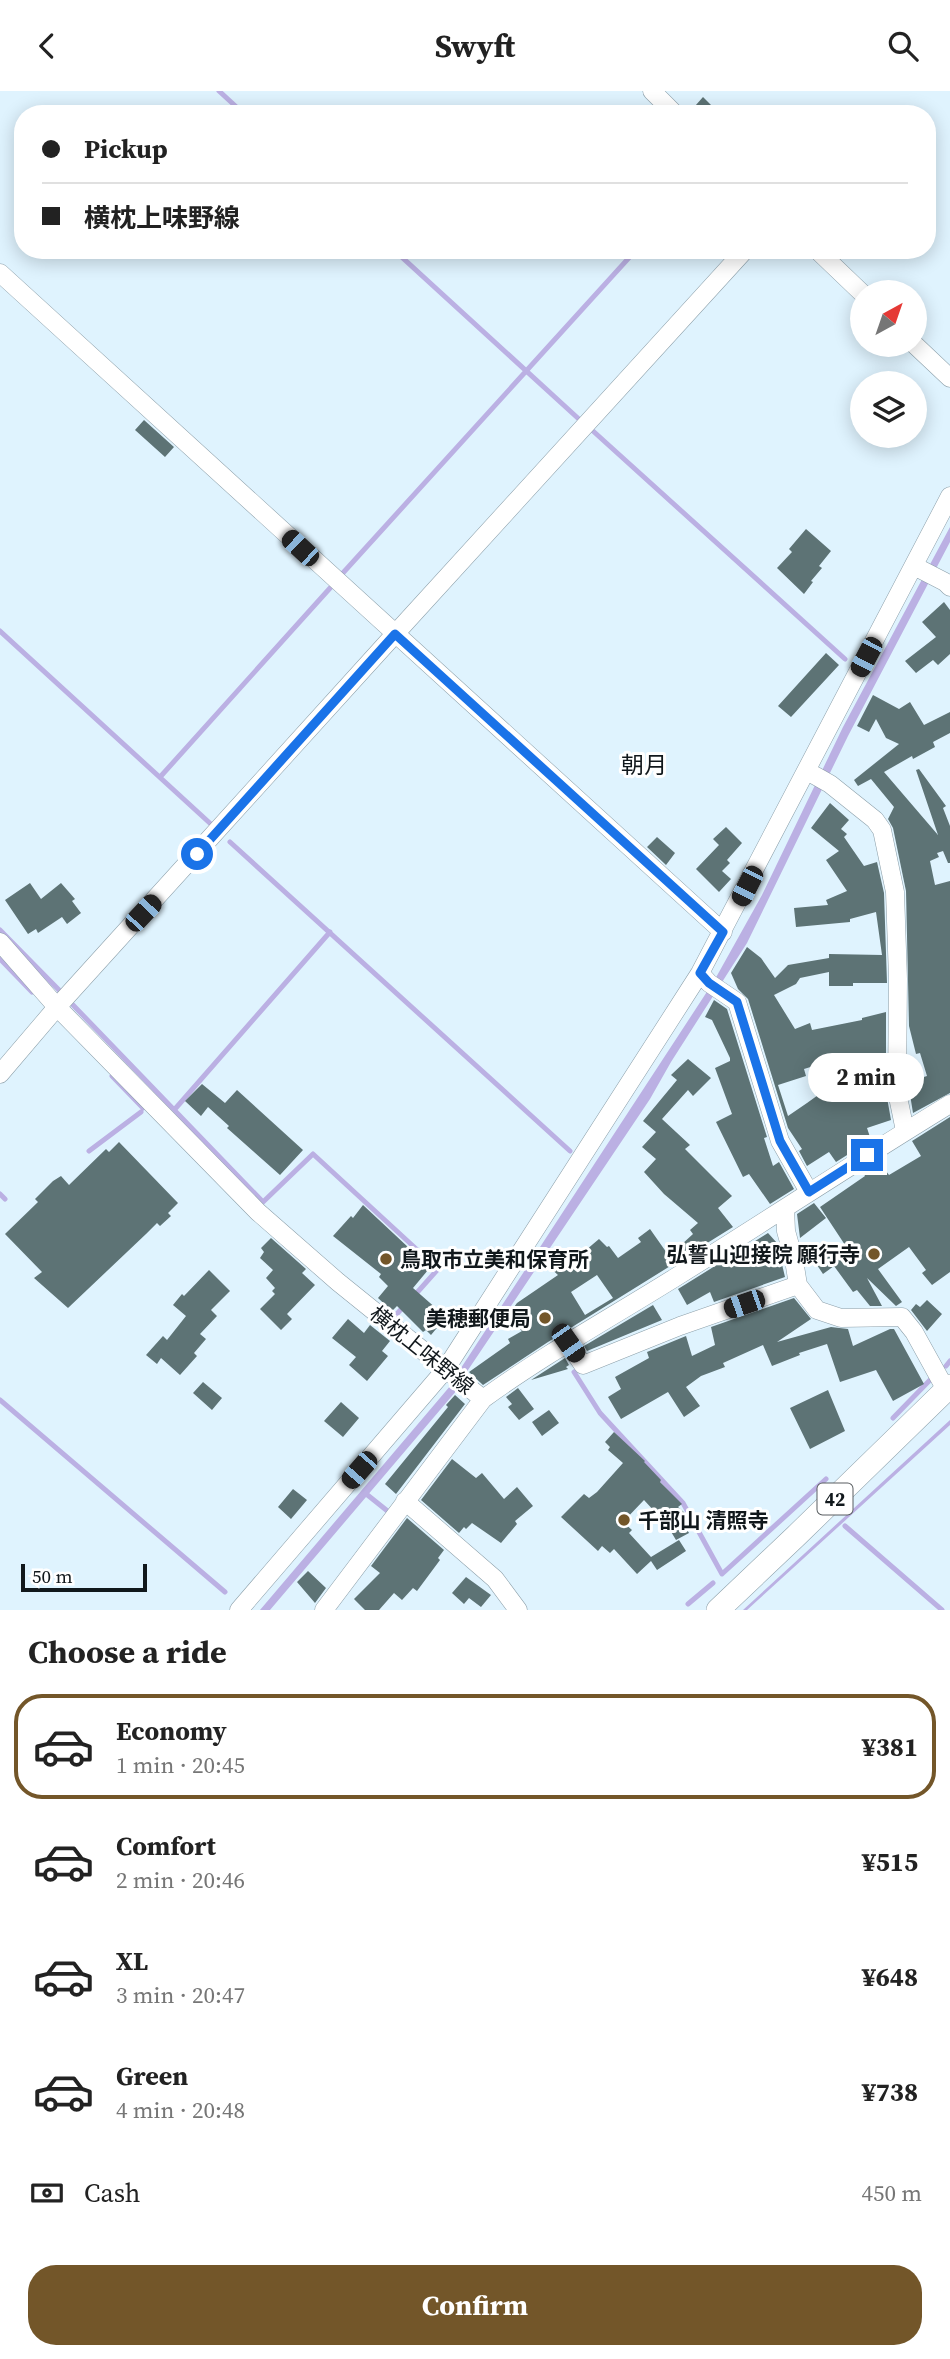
<!DOCTYPE html>
<html lang="en">
<head>
<meta charset="utf-8">
<style>
  body { margin:0; font-family:"Source Serif 4","Noto Sans JP",serif; background:#f6f6f6; color:#222; height:100vh; display:flex; flex-direction:column; font-size:26px; white-space:nowrap }
  * { box-sizing:border-box; margin:0 }
  p { font-size:23px; color:#767676 }
  .icon { flex:none; width:38px; height:38px; fill:none; stroke:currentColor; stroke-width:2; stroke-linecap:round; stroke-linejoin:round }
  .map { position:relative; height:1519px; overflow:hidden }
  .drawer { display:flex; flex-direction:column; background:#fff; flex:1 }
  .drawer>* { flex:none }
  .guide { position:absolute; left:14px; top:14px; width:922px; height:154px; border-radius:28px; box-shadow:0 4px 18px #0003; display:grid; align-content:center; height:154px; padding:0 28px; background:#fff }
  .needle { width:46px; rotate:40deg }
  .controls { position:absolute; left:850px; top:189px; display:grid; gap:14px }
  .controls a { display:grid; place-items:center; width:77px; height:77px; border-radius:50%; background:#fff; box-shadow:0 4px 18px #0003; font-size:35px }
  .scale { position:absolute; left:21px; bottom:18px; width:126px; box-sizing:border-box; padding-left:7px; border:4px solid #11181c; border-top:0; font-size:19px; line-height:24px; white-space:nowrap; color:#11181c; -webkit-text-stroke:5px #fff; paint-order:stroke }
  .end { position:absolute; width:32px; height:32px; margin:-16px; border:9px solid #1a73e8; background:#fff; box-shadow:0 0 0 4px #fff }
  .from { border-radius:50% }
  .bubble { position:absolute; height:49px; border-radius:24px; background:#fff; box-shadow:0 4px 18px #0003; font-size:23px; font-weight:700; line-height:49px; text-align:center }
  .car { position:absolute; width:21px; height:42px; margin:-21px -10px; border-radius:9px; box-shadow:0 0 5px 2px #0007; background:linear-gradient(#222 24%,#8ab4d8 0 40%,#222 0 76%,#8ab4d8 0 86%,#222 0) }
  .guide b { display:flex; align-items:center; gap:24px; height:66px; font-size:26px }
  .guide b+b { border-top:2px solid #e0e0e0 }
  .guide i { width:18px; height:18px; background:#222 }
  ul { padding:0; list-style:none }
  li { display:flex; align-items:center; gap:21px; height:105px; margin:0 14px 10px; padding:0 14px; border:4px solid transparent; border-radius:28px }
  li div { flex:1 }
  li b { display:block; font-size:26px }
  li em { font-style:normal; font-weight:700 }
  li.active { border-color:#735629 }
  li>.icon { width:63px; height:63px; stroke-width:1.5 }
  h2 { padding:0 28px; font-size:32px; line-height:84px }
  .pay { display:flex; align-items:center; gap:18px; height:77px; padding:0 28px; font-size:26px }
  .pay p { margin-inline-start:auto }
  .cta { display:flex; gap:14px; margin-top:auto; padding:14px 28px }
  .cta a { flex:1; height:80px; border-radius:28px; background:#735629; color:#fff; font-size:28px; font-weight:700; line-height:80px; text-align:center }
  header { display:flex; justify-content:space-between; align-items:center; height:91px; padding:0 28px; background:#fff; font-size:32px; font-weight:700 }
  .map>svg:first-child { display:block }
  .water { fill:#bbb0e3 }
  .lines { fill:none; stroke-linecap:round; stroke-linejoin:round }
  .stream { stroke:#bbb0e3; stroke-width:5 }
  .building { fill:#5d7375; fill-rule:evenodd }
  .minor-casing { stroke:#8c9fa9; stroke-width:19 }
  .major-casing { stroke:#8c9fa9; stroke-width:24 }
  .minor { stroke:#fff; stroke-width:18 }
  .major { stroke:#fff; stroke-width:23 }
  .route { stroke:#1a73e8; stroke-width:9 }
  .poi-dot { fill:#735629; stroke:#fff; stroke-width:2.5 }
  .labels { text-anchor:middle; dominant-baseline:central; stroke-width:6; stroke-linejoin:round; paint-order:stroke }
  .shield { fill:#fff; stroke:#585d60; stroke-width:2 }
  .shield-label { font-size:19px; font-weight:bold; fill:#11181c }
  .poi-label { font-size:21px; font-weight:bold; fill:#11181c; stroke:#fff; text-anchor:end }
  .street-label { font-size:21px; fill:#11181c; stroke:#fff }
  .neighbourhood-label { font-size:23px; fill:#11181c; stroke:#fff }
</style>
</head>
<body>
<header><svg class="icon" aria-label="back" viewBox="0 0 24 24"><path d="M15 5l-7 7 7 7"/></svg>Swyft<svg class="icon" aria-label="search" viewBox="0 0 24 24"><circle cx="10" cy="10" r="6"/><path d="M15 15l6 6"/></svg></header>
<div class="map">
<svg width="950" height="1519" viewBox="0 0 950 1519">
  <rect width="100%" height="100%" fill="#dff3fe"/>
  <path class="water" d="M 950,436 L 950,451 L 848,645 L 747,852 L 671,971 L 650,1008 L 468,1279 L 466,1286 L 459,1280 L 714,890 L 762,804 L 843,636 Z
    M 451,1294 L 457,1299 L 270,1519 L 260,1519 Z
    M 950,1329 L 950,1334 L 939,1344 L 747,1519 L 743,1519 Z"/>
  <g class="lines">
    <path class="stream" d="M 219,0 L 244,23
      M 394,159 L 581,330
      M 593,340 L 845,568
      M 342,483 L 636,159
      M 0,540 L 213,735
      M 161,685 L 331,496
      M 230,751 L 570,1060
      M 0,839 L 59,899
      M 0,868 L 32,901
      M 73,914 L 263,1111 L 313,1063 L 438,1178 L 414,1205
      M 112,985 L 143,1017
      M 175,1018 L 330,841
      M 89,1060 L 141,1021
      M 0,1103 L 5,1108
      M 398,1230 L 394,1226 L 405,1214
      M 946,1275 L 950,1270
      M 574,1281 L 600,1322 L 683,1412 L 722,1483 L 826,1388
      M 0,1309 L 225,1501
      M 893,1327 L 930,1289
      M 365,1402 L 390,1422
      M 845,1435 L 942,1519
      M 688,1513 L 713,1492"/>
  </g>
  <path class="building" d="M 703,6 L 720,23 L 688,23 Z
    M 144,329 L 174,356 L 165,366 L 135,339 Z
    M 806,438 L 831,460 L 819,475 L 822,477 L 811,490 L 813,491 L 804,503 L 777,477 L 792,461 L 789,458 Z
    M 944,511 L 950,519 L 950,563 L 938,574 L 933,569 L 916,582 L 905,570 L 936,546 L 922,531 Z
    M 826,562 L 839,574 L 791,626 L 778,615 Z
    M 873,604 L 899,618 L 910,611 L 924,634 L 950,621 L 950,642 L 933,651 L 935,656 L 913,668 L 912,665 L 884,681 L 938,744 L 916,679 L 919,678 L 946,715 L 943,717 L 950,735 L 950,772 L 948,772 L 943,760 L 937,762 L 939,766 L 930,770 L 935,794 L 950,790 L 950,1002 L 913,1022 L 908,991 L 927,985 L 920,962 L 916,963 L 909,935 L 906,800 L 893,737 L 888,728 L 894,716 L 871,688 L 858,695 L 854,689 L 899,653 L 886,647 L 876,628 L 869,641 L 857,635 Z
    M 830,712 L 849,729 L 841,738 L 847,743 L 844,746 L 864,775 L 877,771 L 884,802 L 887,892 L 853,892 L 853,895 L 829,895 L 829,881 L 800,887 L 796,893 L 774,904 L 795,938 L 810,932 L 812,939 L 862,929 L 862,927 L 886,921 L 886,1001 L 891,1029 L 867,1037 L 871,1049 L 836,1071 L 829,1061 L 807,1075 L 799,1060 L 802,1058 L 788,1037 L 748,908 L 738,898 L 731,882 L 747,856 L 761,867 L 775,887 L 788,874 L 829,867 L 829,863 L 882,864 L 876,821 L 850,828 L 850,831 L 796,836 L 794,817 L 828,814 L 826,809 L 847,800 L 826,769 L 839,760 L 811,737 ZM 874,964 L 807,1012 L 788,1025 L 778,994 L 806,985 L 804,978 L 833,969 L 833,977 Z
    M 726,736 L 742,752 L 727,769 L 730,772 L 722,780 L 731,788 L 719,801 L 696,778 L 719,754 L 713,748 Z
    M 657,746 L 675,762 L 666,774 L 647,756 Z
    M 30,792 L 41,808 L 61,792 L 75,808 L 72,810 L 81,822 L 67,833 L 62,826 L 38,842 L 36,838 L 28,843 L 5,809 Z
    M 714,909 L 727,918 L 767,1046 L 764,1047 L 773,1075 L 779,1071 L 794,1098 L 770,1113 L 749,1083 L 743,1086 L 716,1031 L 732,1023 L 715,977 L 730,970 L 730,967 L 712,929 L 705,926 Z
    M 688,968 L 711,987 L 693,1005 L 688,999 L 662,1028 L 690,1054 L 685,1058 L 732,1105 L 718,1117 L 733,1136 L 548,1251 L 483,1294 L 469,1281 L 510,1252 L 508,1248 L 522,1240 L 506,1227 L 517,1212 L 558,1184 L 546,1173 L 559,1156 L 573,1170 L 599,1148 L 607,1156 L 609,1155 L 618,1167 L 641,1151 L 638,1147 L 650,1138 L 669,1165 L 693,1143 L 690,1139 L 698,1132 L 664,1103 L 644,1081 L 656,1068 L 642,1056 L 656,1041 L 643,1030 L 677,989 L 671,984 ZM 597,1184 L 613,1207 L 585,1224 L 571,1201 Z
    M 202,993 L 225,1012 L 237,999 L 303,1059 L 280,1084 L 227,1037 L 229,1035 L 208,1016 L 201,1025 L 185,1010 Z
    M 950,1026 L 950,1181 L 932,1194 L 922,1182 L 926,1179 L 909,1156 L 878,1178 L 902,1211 L 896,1215 L 867,1187 L 882,1215 L 870,1215 L 857,1199 L 853,1201 L 834,1175 L 823,1183 L 815,1171 L 845,1154 L 820,1116 L 865,1085 L 863,1081 L 879,1071 L 889,1084 L 921,1065 L 912,1050 Z
    M 119,1051 L 178,1112 L 168,1122 L 171,1125 L 160,1135 L 157,1132 L 146,1143 L 68,1217 L 34,1187 L 42,1181 L 5,1143 L 38,1111 L 35,1108 L 53,1090 L 61,1085 L 69,1094 L 106,1058 L 109,1061 Z
    M 814,1112 L 826,1127 L 800,1147 L 797,1123 Z
    M 363,1114 L 409,1157 L 406,1160 L 428,1179 L 413,1197 L 446,1226 L 431,1244 L 426,1239 L 423,1241 L 397,1215 L 392,1220 L 378,1207 L 388,1195 L 379,1186 L 381,1183 L 333,1145 L 351,1125 L 353,1127 Z
    M 768,1142 L 777,1152 L 785,1186 L 714,1211 L 710,1201 L 687,1214 L 678,1198 Z
    M 271,1147 L 306,1178 L 302,1182 L 315,1194 L 287,1223 L 292,1228 L 281,1239 L 260,1218 L 275,1203 L 272,1200 L 275,1197 L 266,1187 L 273,1179 L 260,1167 L 264,1161 L 261,1157 Z
    M 209,1179 L 230,1200 L 211,1219 L 217,1225 L 200,1243 L 206,1248 L 194,1262 L 197,1265 L 180,1284 L 161,1267 L 157,1273 L 146,1264 L 163,1245 L 167,1249 L 186,1225 L 173,1214 L 182,1203 L 184,1205 Z
    M 794,1207 L 811,1228 L 777,1251 L 831,1236 L 848,1238 L 853,1255 L 890,1238 L 894,1238 L 924,1293 L 893,1310 L 876,1279 L 840,1291 L 827,1253 L 799,1262 L 800,1264 L 772,1275 L 763,1254 L 723,1272 L 725,1276 L 701,1285 L 686,1296 L 700,1315 L 684,1326 L 668,1301 L 621,1328 L 608,1306 L 621,1298 L 615,1286 L 649,1267 L 647,1261 L 686,1245 L 692,1265 L 715,1254 L 711,1236 Z
    M 927,1209 L 942,1223 L 927,1240 L 911,1219 L 916,1213 L 920,1216 Z
    M 653,1214 L 662,1229 L 587,1260 L 584,1255 Z
    M 348,1228 L 364,1242 L 370,1234 L 390,1250 L 382,1260 L 388,1265 L 367,1290 L 349,1274 L 356,1266 L 332,1247 Z
    M 565,1267 L 569,1274 L 566,1276 L 568,1278 L 531,1289 Z
    M 203,1291 L 222,1307 L 212,1319 L 193,1302 Z
    M 518,1297 L 534,1318 L 519,1329 L 508,1316 L 512,1313 L 506,1306 Z
    M 828,1299 L 845,1340 L 810,1358 L 790,1317 Z
    M 455,1304 L 465,1313 L 396,1403 L 385,1393 L 448,1316 L 446,1314 Z
    M 341,1311 L 359,1327 L 343,1346 L 324,1330 Z
    M 549,1319 L 559,1332 L 542,1345 L 532,1331 Z
    M 614,1341 L 645,1370 L 644,1371 L 661,1389 L 660,1391 L 682,1413 L 678,1416 L 685,1422 L 680,1426 L 689,1442 L 676,1449 L 667,1434 L 644,1409 L 623,1431 L 632,1439 L 629,1442 L 651,1466 L 679,1449 L 686,1460 L 657,1479 L 651,1470 L 637,1483 L 614,1458 L 610,1462 L 602,1455 L 598,1460 L 561,1426 L 584,1403 L 589,1407 L 597,1401 L 623,1372 L 608,1359 L 610,1356 L 605,1351 Z
    M 452,1368 L 476,1387 L 482,1382 L 504,1408 L 517,1396 L 533,1415 L 515,1430 L 517,1433 L 501,1452 L 472,1432 L 466,1438 L 464,1436 L 459,1442 L 421,1409 Z
    M 293,1398 L 307,1409 L 291,1428 L 278,1416 Z
    M 407,1427 L 444,1459 L 438,1467 L 440,1469 L 417,1500 L 413,1497 L 402,1509 L 394,1502 L 379,1519 L 365,1519 L 354,1508 L 380,1482 L 371,1475 Z
    M 308,1480 L 326,1497 L 315,1512 L 297,1491 Z
    M 466,1486 L 491,1504 L 481,1516 L 469,1507 L 464,1513 L 452,1502 Z"/>
  <g class="lines">
    <defs>
      <path id="minor" d="M 652,0 L 675,23
        M 817,159 L 863,203
        M 0,182 L 723,841
        M 915,254 L 950,287
        M 914,475 L 945,491 L 950,496
        M 807,680 L 830,693 L 875,729 L 882,739 L 895,801 L 898,888 L 897,1001 L 905,1040
        M 0,851 L 57,916 L 258,1121 L 338,1191 L 483,1308 C 545,1263 612,1226 676,1186 C 768,1129 858,1069 950,1013
        M 700,882 L 709,892 L 737,911 L 780,1050 L 809,1101
        M 0,983 L 57,916 L 395,543 L 745,159
        M 785,1117 L 786,1140 L 794,1169 L 798,1194 L 817,1219 L 841,1227 L 902,1226 L 914,1241 L 946,1299
        M 568,1252 L 583,1274 L 680,1235 L 798,1194
        M 405,1410 L 495,1488 L 518,1519
        M 239,1519 L 445,1279 L 700,882 L 950,405
        M 324,1519 L 483,1308"/>
      <path id="major" d="M 718,1519 L 796,1445 L 950,1295"/>
    </defs>
    <use href="#minor" class="minor-casing"/>
    <use href="#major" class="major-casing"/>
    <use href="#minor" class="minor"/>
    <use href="#major" class="major"/>
  </g>
  <g class="lines">
    <path class="route" d="M 197,763 L 395,543 L 723,841 L 700,882 L 709,892 L 737,911 L 780,1050 L 809,1101 L 867,1064"/>
  </g>
  <g class="poi-dot">
    <circle cx="874" cy="1163" r="7"/>
    <circle cx="386" cy="1168" r="7"/>
    <circle cx="545" cy="1227" r="7"/>
    <circle cx="624" cy="1429" r="7"/>
  </g>
  <g class="labels">
    <rect class="shield" x="817.5" y="1392.5" width="35" height="31" rx="5"/>
    <g class="shield-label">
      <text x="835" y="1408">42</text>
    </g>
    <g class="poi-label">
      <text x="860" y="1163">弘誓山迎接院 願行寺</text>
      <text x="400" y="1168" text-anchor="start">鳥取市立美和保育所</text>
      <text x="531" y="1227">美穂郵便局</text>
      <text x="638" y="1429" text-anchor="start">千部山 清照寺</text>
    </g>
    <g class="street-label">
      <text transform="translate(422 1259) rotate(39)">横枕上味野線</text>
    </g>
    <g class="neighbourhood-label">
      <text x="644" y="674">朝月</text>
    </g>
  </g>
</svg>
<div class="controls">
<a><svg class="needle" viewBox="-14 -14 28 28"><path d="M0-13l5 13h-10z" fill="#e53935"/><path d="M0 13l5-13h-10z" fill="#767676"/></svg></a>
<a><svg class="icon" aria-label="layers" viewBox="0 0 24 24"><path d="M12 4l9 5-9 5-9-5zM3 14l9 5 9-5"/></svg></a>
</div>
<div class="scale">50 m</div>
<i class="end from" style="left:197px;top:763px"></i>
<i class="end" style="left:867px;top:1064px"></i>
<div class="bubble" style="left:808px;top:962px;width:116px">2 min</div>
<i class="car" style="left:300px;top:457px;rotate:313deg"></i>
<i class="car" style="left:866px;top:566px;rotate:208deg"></i>
<i class="car" style="left:747px;top:795px;rotate:207deg"></i>
<i class="car" style="left:143px;top:822px;rotate:43deg"></i>
<i class="car" style="left:744px;top:1213px;rotate:251deg"></i>
<i class="car" style="left:568px;top:1252px;rotate:145deg"></i>
<i class="car" style="left:359px;top:1379px;rotate:221deg"></i>
<div class="guide">
<b><i class="from"></i>Pickup</b>
<b><i></i>横枕上味野線</b>
</div>
</div>
<section class="drawer">
<h2>Choose a ride</h2>
<ul>
<li class="active"><svg class="icon" aria-label="car" viewBox="0 0 24 24"><path d="M5 17H2v-5l4-1 3-4h7l3 4 3 1v5h-3M9 17h6M6 11h13"/><circle cx="7" cy="17" r="2"/><circle cx="17" cy="17" r="2"/></svg><div><b>Economy</b><p>1 min · 20:45</p></div><em>¥381</em></li>
<li><svg class="icon" aria-label="car" viewBox="0 0 24 24"><path d="M5 17H2v-5l4-1 3-4h7l3 4 3 1v5h-3M9 17h6M6 11h13"/><circle cx="7" cy="17" r="2"/><circle cx="17" cy="17" r="2"/></svg><div><b>Comfort</b><p>2 min · 20:46</p></div><em>¥515</em></li>
<li><svg class="icon" aria-label="car" viewBox="0 0 24 24"><path d="M5 17H2v-5l4-1 3-4h7l3 4 3 1v5h-3M9 17h6M6 11h13"/><circle cx="7" cy="17" r="2"/><circle cx="17" cy="17" r="2"/></svg><div><b>XL</b><p>3 min · 20:47</p></div><em>¥648</em></li>
<li><svg class="icon" aria-label="car" viewBox="0 0 24 24"><path d="M5 17H2v-5l4-1 3-4h7l3 4 3 1v5h-3M9 17h6M6 11h13"/><circle cx="7" cy="17" r="2"/><circle cx="17" cy="17" r="2"/></svg><div><b>Green</b><p>4 min · 20:48</p></div><em>¥738</em></li>
</ul>
<div class="pay"><svg class="icon" aria-label="cash" viewBox="0 0 24 24"><path d="M3 7h18v10H3z"/><circle cx="12" cy="12" r="2"/></svg>Cash<p>450 m</p></div>
<div class="cta"><a>Confirm</a></div>
</section>
</body>
</html>
